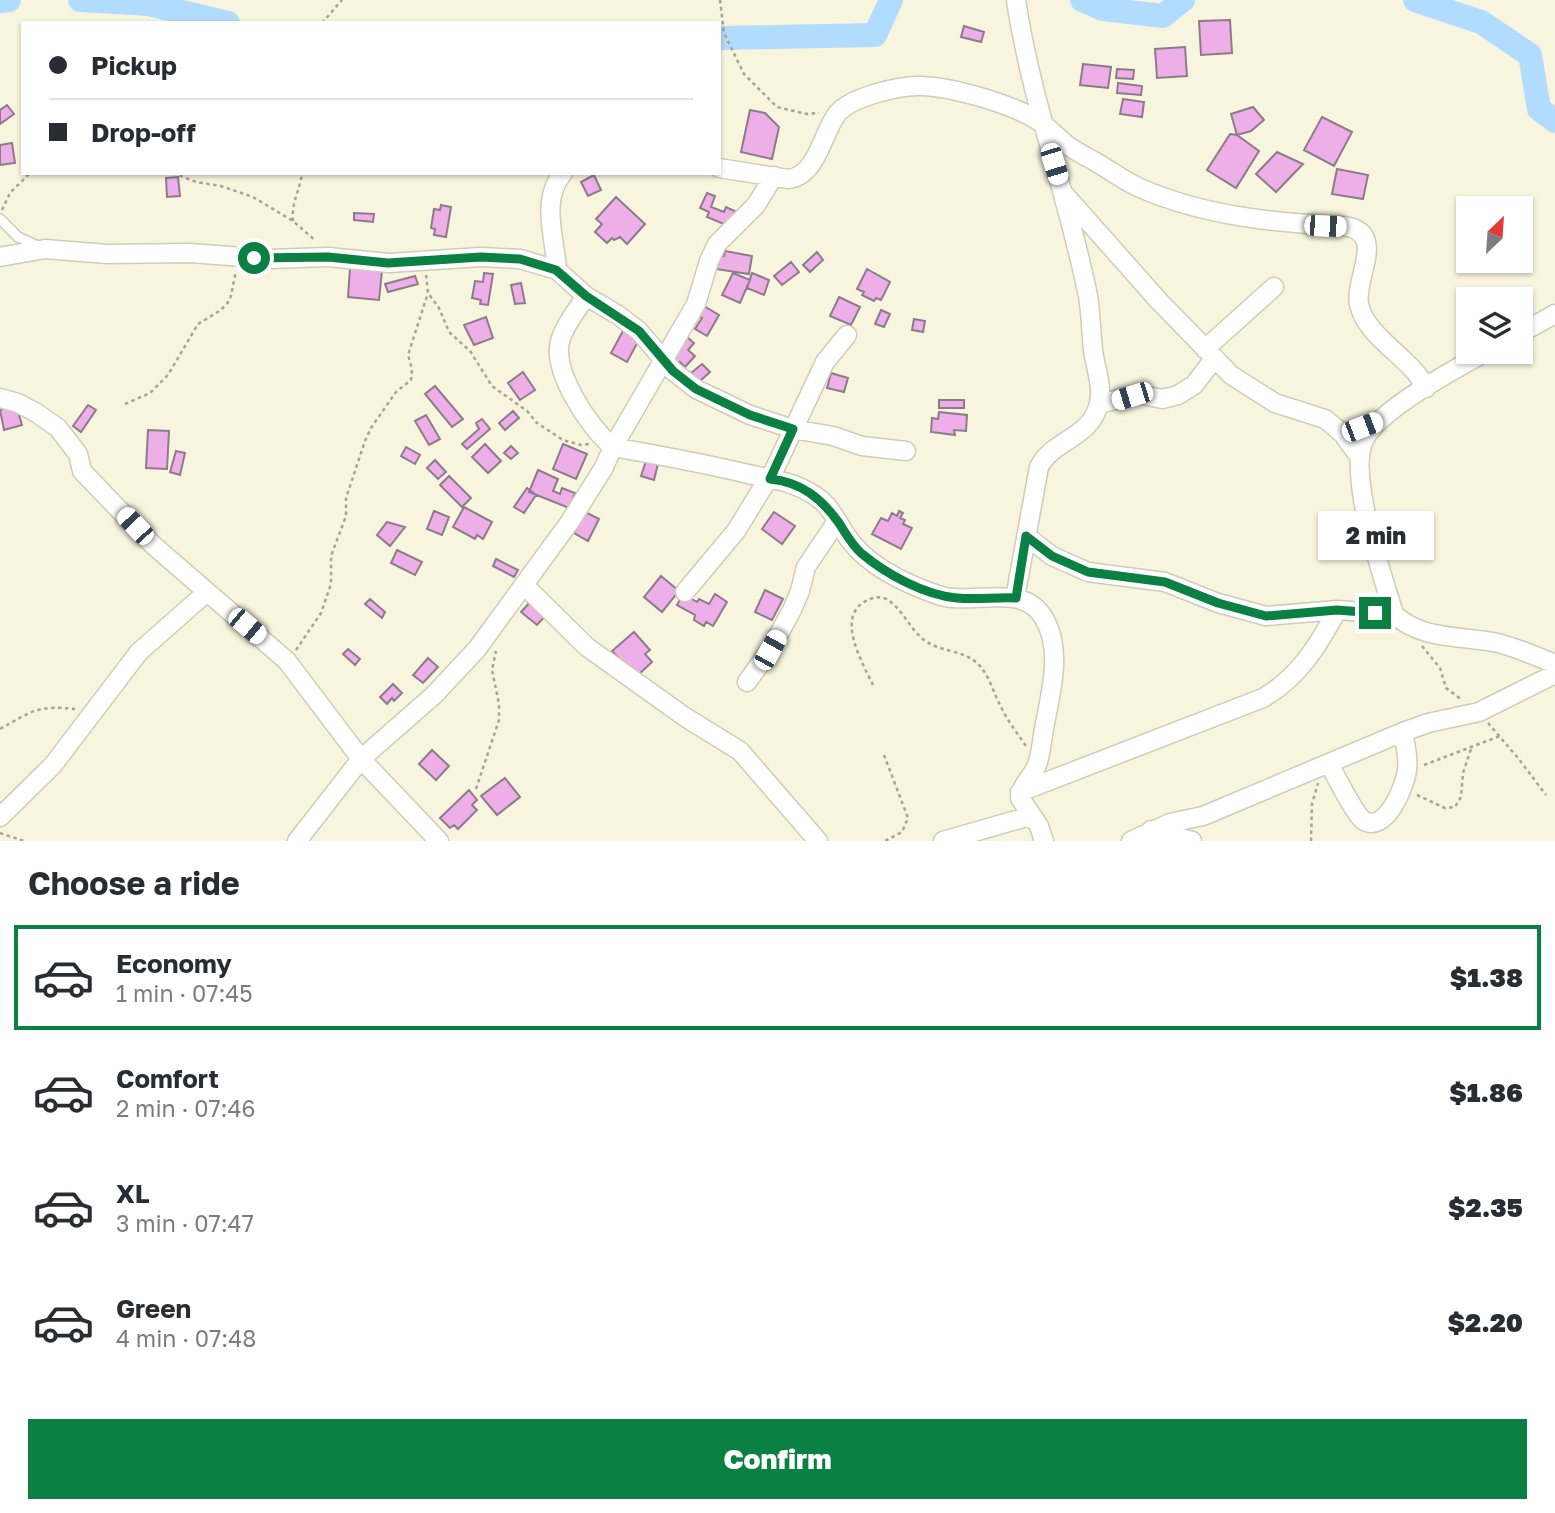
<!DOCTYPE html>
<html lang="en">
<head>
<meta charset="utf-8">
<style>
  body { margin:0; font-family:"Golos Text",sans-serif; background:#f7f7f7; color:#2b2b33; height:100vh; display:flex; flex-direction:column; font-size:26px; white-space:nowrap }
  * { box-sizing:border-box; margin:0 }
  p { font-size:23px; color:#7c7c81 }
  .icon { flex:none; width:38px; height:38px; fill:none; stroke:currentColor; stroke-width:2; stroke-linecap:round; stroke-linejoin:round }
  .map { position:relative; height:841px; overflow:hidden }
  .side { display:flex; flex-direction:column; background:#fff; flex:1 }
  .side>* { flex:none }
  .guide { position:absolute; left:21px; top:21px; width:700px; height:154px; border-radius:0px; box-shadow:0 2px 5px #0004; display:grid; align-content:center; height:154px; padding:0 28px; background:#fff }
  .needle { width:46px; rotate:25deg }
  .tools { position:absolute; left:1456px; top:196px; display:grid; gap:14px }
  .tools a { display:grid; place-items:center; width:77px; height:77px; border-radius:0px; background:#fff; box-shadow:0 2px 5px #0004; font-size:35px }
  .end { position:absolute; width:32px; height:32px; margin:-16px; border:9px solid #0b8043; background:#fff; box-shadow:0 0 0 4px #fff }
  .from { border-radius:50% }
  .bubble { position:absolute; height:49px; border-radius:0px; background:#fff; box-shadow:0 2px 5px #0004; font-size:23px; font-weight:800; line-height:49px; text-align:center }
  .car { position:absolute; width:21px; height:42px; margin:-21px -10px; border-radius:9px; box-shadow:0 0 5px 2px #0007; background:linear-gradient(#fff 24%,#345 0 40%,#fff 0 76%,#345 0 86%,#fff 0) }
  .guide b { display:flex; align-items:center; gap:24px; height:66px; font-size:26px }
  .guide b+b { border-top:2px solid #e1e1e2 }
  .guide i { width:18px; height:18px; background:#2b2b33 }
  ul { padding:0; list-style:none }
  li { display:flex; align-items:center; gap:21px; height:105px; margin:0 14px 10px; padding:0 14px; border:4px solid transparent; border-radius:0px }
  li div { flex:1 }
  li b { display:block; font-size:26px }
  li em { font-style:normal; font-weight:800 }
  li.on { border-color:#0b8043 }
  li>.icon { width:63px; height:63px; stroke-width:1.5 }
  h2 { padding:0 28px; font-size:32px; line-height:84px }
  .button { display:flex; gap:14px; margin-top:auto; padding:14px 28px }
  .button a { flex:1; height:80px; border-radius:0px; background:#0b8043; color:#fff; font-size:28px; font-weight:800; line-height:80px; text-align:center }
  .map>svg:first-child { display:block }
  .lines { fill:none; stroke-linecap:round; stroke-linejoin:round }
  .river { stroke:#b2dcfd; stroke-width:24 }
  .building { fill:#eeaee8; stroke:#8c7c8a; stroke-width:2 }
  .lane-casing { stroke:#cfccb7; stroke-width:12 }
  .street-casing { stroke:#cfccb7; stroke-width:21 }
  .path { stroke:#a6a493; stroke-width:2.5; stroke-dasharray:3.5 3.5; stroke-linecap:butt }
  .lane { stroke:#fff; stroke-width:9 }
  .street { stroke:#fff; stroke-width:18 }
  .route { stroke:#0b8043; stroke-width:9 }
</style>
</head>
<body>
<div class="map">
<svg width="1555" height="841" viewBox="0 0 1555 841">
  <rect width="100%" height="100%" fill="#f8f5df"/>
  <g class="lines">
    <path class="river" d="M 80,0 L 149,4 L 228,23
      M 1082,0 L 1103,9 L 1163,16 L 1183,0
      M 1415,0 L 1481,22 L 1530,55 L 1539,109 L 1555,121
      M 0,1 L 9,0
      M 719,38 L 875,35 L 891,0"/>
  </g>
  <path class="building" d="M 1230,20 L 1232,53 L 1201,55 L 1199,21 Z
    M 964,26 L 984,32 L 981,42 L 961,37 Z
    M 1185,47 L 1187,76 L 1157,78 L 1155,49 Z
    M 1083,64 L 1111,67 L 1108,88 L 1080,85 Z
    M 1117,69 L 1134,70 L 1133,79 L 1116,78 Z
    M 1118,83 L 1142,86 L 1141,95 L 1117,93 Z
    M 1123,99 L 1144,102 L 1142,117 L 1120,114 Z
    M 7,105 L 14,114 L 0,124 L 0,110 Z
    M 1253,107 L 1264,120 L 1251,131 L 1237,135 L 1231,114 Z
    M 750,110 L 765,113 L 779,127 L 772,159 L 741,152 Z
    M 1322,117 L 1352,132 L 1334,166 L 1304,150 Z
    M 1230,134 L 1237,135 L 1259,151 L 1236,188 L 1207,170 Z
    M 12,143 L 15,163 L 0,165 L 0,145 Z
    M 1277,152 L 1303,164 L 1276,192 L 1256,174 Z
    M 1337,169 L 1368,175 L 1363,199 L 1332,194 Z
    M 594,175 L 601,190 L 588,196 L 581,182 Z
    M 178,177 L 180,196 L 167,197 L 166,178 Z
    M 707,193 L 715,196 L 711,207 L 724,212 L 726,207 L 737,212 L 731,227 L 707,217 L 709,212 L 700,208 Z
    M 616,197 L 645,224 L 627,244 L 620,237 L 614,240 L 612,238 L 607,243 L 595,232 L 602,224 L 596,219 Z
    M 441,205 L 451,207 L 446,237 L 434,235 L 435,229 L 431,228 L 434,209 L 440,210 Z
    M 354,213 L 374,214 L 373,222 L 354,220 Z
    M 725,251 L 752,256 L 749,274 L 716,269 L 718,257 L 724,256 Z
    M 817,252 L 823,260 L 810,272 L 803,265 Z
    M 791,262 L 799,272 L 782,285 L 774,276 Z
    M 350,268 L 382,271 L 379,300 L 348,297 Z
    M 867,269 L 890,282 L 881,300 L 876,298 L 874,301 L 862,295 L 864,292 L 857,289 Z
    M 484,273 L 493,274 L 488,305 L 480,304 L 481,300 L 472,298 L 475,281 L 483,282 Z
    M 733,273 L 750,280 L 740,303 L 722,295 Z
    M 752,273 L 769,280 L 764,295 L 747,288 Z
    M 415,276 L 418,284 L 388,292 L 385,284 Z
    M 521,283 L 525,303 L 515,304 L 511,285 Z
    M 839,297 L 860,307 L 851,325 L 830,316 Z
    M 704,306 L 719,315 L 707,336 L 695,329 L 702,318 L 698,316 Z
    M 881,310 L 890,314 L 884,327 L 875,324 Z
    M 486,317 L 493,338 L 474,345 L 464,325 Z
    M 914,319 L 925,321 L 923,332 L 912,330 Z
    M 624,329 L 640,338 L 627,362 L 611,353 Z
    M 687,337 L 694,343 L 688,350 L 695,356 L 685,367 L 680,362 L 677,366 L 669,358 Z
    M 702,364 L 710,372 L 699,382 L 691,373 Z
    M 523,372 L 535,390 L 520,400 L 508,383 Z
    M 831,373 L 848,378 L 844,392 L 827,388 Z
    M 435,386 L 463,419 L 452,427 L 425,394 Z
    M 939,400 L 964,400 L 964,408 L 939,408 Z
    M 16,405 L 22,425 L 4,430 L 0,410 Z
    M 88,405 L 96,410 L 81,432 L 73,426 Z
    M 513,411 L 519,418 L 505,430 L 499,423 Z
    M 939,412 L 967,415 L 966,431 L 954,430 L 955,435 L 931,432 L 932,418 L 938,419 Z
    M 426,415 L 440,439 L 429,445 L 415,421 Z
    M 482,419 L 490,429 L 467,449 L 462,444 L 479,429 L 476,423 Z
    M 148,430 L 169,431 L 167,469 L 146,468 Z
    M 485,444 L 501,461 L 488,473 L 472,457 Z
    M 563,444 L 587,454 L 576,479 L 553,469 Z
    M 511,446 L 518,453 L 511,459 L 504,453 Z
    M 406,447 L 420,455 L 415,464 L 401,456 Z
    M 176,451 L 185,453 L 180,475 L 170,472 Z
    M 435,460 L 446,472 L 438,479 L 427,468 Z
    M 646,461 L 658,464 L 654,480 L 641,476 Z
    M 538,470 L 558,479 L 553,491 L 560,494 L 562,488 L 575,493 L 569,508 L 529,492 Z
    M 449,476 L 471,498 L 462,507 L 440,485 Z
    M 527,488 L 536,495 L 524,513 L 514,507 Z
    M 464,507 L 492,522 L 483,539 L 477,535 L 475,539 L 453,527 Z
    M 434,511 L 449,517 L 442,535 L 427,529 Z
    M 899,511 L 903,513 L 900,518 L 905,520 L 903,524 L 912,528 L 901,549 L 872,534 L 881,518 L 888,521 L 892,513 L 897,516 Z
    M 585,512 L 599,519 L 588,541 L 574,533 Z
    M 774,512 L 795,526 L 782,544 L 762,529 Z
    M 387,522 L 405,527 L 390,546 L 377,535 Z
    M 397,550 L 422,562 L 415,575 L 391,563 Z
    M 496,559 L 518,570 L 514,577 L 493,566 Z
    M 661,576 L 679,591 L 662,612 L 644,597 Z
    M 765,590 L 783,599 L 772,620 L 755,612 Z
    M 683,594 L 697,602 L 699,599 L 709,604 L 715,594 L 727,602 L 713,626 L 706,622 L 704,626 L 694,620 L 695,615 L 677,605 Z
    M 370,599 L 385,612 L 382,618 L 365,604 Z
    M 533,599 L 548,613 L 537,625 L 521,612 Z
    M 634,632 L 650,650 L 645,654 L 652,662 L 636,677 L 612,651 Z
    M 348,649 L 360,659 L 355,665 L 343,654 Z
    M 428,658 L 438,667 L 423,683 L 413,675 Z
    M 393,684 L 402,693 L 394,701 L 392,698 L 387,704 L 380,697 Z
    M 432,750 L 449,766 L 436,780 L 419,764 Z
    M 505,778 L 520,797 L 497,815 L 481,796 Z
    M 469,790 L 477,800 L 472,805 L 477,810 L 458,829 L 454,825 L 450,828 L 440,818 Z"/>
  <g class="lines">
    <defs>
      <path id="lane" d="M 0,219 L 18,237 L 40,247"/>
      <path id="street" d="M 719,168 L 788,179 C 817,176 822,134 837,114 C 850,97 901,85 921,86 C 953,87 1017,105 1043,124 C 1051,130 1058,138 1067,145 C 1075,151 1085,156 1094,161 C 1110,170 1124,181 1140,188 C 1204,216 1275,223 1344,226 C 1388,232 1354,278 1359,304 C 1366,338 1411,357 1426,388
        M 1065,195 L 1158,300 L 1231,375 L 1275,403 L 1325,419 L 1343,434 L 1360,458
        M 0,257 L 45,249 L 107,254 L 190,253 L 270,259 L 328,257 L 389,263 L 481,257 L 520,259 L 557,270 L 586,296 L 618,315 L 639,331 L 673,371 L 696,389 L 750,415 L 793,429 L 833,436 L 862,446 L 906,451
        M 557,270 C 555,238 540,200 563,173
        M 586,296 C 578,309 566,323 561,338 C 549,368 590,429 613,447 C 658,455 703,463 748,474 C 775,480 793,481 817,497 C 833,508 840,529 852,543 C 872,568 909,585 938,595 C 972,607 1024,580 1045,620 C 1063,653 1050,694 1044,729 C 1042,740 1041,754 1037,765 C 1032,777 1021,785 1020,798 L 1039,826 L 1044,841
        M 1521,333 L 1555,314
        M 1205,349 L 1274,287
        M 1486,352 C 1455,369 1382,408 1365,438 C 1346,472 1383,576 1394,614 C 1419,639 1459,636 1493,642 C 1514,646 1535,656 1555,664
        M 0,398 L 18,403 L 35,412 L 58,428 L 78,454 L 82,471 L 153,545 L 287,661 L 361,759 L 439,841
        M 1099,404 L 1139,394 L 1162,399 L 1178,395 L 1194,385 L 1214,359
        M 770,479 L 825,362 L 847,335
        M 1026,536 L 1052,556 L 1088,572 L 1165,582 L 1218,603 L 1266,616 L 1337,610 L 1394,614
        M 524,585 L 587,647 L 685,717 L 740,751 L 818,841
        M 685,592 L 736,531 L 768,479
        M 1015,598 L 1039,467 C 1053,439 1091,439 1099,403 C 1103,386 1095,366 1093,350 C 1091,332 1091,314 1088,296 C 1068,196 1031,101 1016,0
        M 747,682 L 770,650 L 792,610 L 800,591 L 806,567 L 837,521
        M 1329,764 C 1336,776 1354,813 1363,820 C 1385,835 1405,787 1407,770 C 1409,758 1405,744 1403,732
        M 1020,792 L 1263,698 C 1299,677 1318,646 1337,610
        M 0,817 L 53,765 L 139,652 L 207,592
        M 1151,830 L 1192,841
        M 297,841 L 361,759 L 434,695 L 477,649 L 569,523 L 603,469 L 613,447 L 696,304 L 709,261 L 717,244 L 756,205 L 774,176
        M 943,841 L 1030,816
        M 1131,841 L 1170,823 L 1203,816 L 1403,732 L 1428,723 L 1479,712 L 1555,674"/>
    </defs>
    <use href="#lane" class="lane-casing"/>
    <use href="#street" class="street-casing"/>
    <path class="path" d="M 720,0 L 724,33 L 744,74 L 777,107 L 807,114 L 819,113
      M 322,23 L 342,0
      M 173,173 L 196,182 L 221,186 L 253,197 L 293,221 L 316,241
      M 2,210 L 10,193 L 29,174 L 33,173
      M 293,221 C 291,203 300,190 302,173
      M 426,275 L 428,293 L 439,308 L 449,332 L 470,351 L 492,386 L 527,411 L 537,423 L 563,440 L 581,445 L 589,444
      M 125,404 L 150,393 L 168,375 L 198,324 L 221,310 L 230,300 L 236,271
      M 1422,646 L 1440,668 L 1446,688 L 1462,700
      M 296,650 L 321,613 L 331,584 L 331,556 L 346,516 L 346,498 L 365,441 L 371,428 L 396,392 L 411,380 L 412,369 L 408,355 L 428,293
      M 873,685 C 862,662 834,615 868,600 C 874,597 882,596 888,600 C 903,610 910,629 924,640 C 940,652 963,650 977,663 C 989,674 993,692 1000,705 C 1007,720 1017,733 1026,746
      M 1488,723 L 1518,758 L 1546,795
      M 0,729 C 32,711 37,705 75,709
      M 884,755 L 908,818 L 902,832 L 885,841
      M 1424,765 L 1500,736
      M 476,789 L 499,720 L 499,704 L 492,670 L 496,651
      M 1417,795 L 1445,808 L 1455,807 L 1461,797 L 1463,773 L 1472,746
      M 0,833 L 24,841
      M 1311,841 L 1312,804 L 1318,783"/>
    <use href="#lane" class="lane"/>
    <use href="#street" class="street"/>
  </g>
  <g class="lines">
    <path class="route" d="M 254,258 L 328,257 L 388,263 L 481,257 L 520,259 L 556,270 L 586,296 L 639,331 L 673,371 L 696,389 L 750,415 L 793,429 L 770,479 C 801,482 821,498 839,523 C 846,534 852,545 861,553 C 886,574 924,595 957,598 C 976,600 996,597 1016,598 L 1026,536 L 1052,556 L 1088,572 L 1165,582 L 1218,603 L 1266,616 L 1337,610 L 1375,613"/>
  </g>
</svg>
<div class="tools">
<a><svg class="needle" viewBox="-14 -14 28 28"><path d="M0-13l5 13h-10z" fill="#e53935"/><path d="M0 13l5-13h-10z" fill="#7c7c81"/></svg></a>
<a><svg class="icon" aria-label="layers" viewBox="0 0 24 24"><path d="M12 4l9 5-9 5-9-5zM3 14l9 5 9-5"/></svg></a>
</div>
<i class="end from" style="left:254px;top:258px"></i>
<i class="end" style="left:1375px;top:613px"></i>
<div class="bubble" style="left:1318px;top:511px;width:116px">2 min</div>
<i class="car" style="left:1054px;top:164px;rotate:163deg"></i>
<i class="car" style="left:1325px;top:226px;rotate:92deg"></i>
<i class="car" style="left:1132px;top:396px;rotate:253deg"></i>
<i class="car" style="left:1362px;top:427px;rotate:69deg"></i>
<i class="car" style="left:135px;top:526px;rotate:317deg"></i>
<i class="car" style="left:247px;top:626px;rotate:130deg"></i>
<i class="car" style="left:770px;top:650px;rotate:29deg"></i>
<div class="guide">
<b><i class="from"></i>Pickup</b>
<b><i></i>Drop-off</b>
</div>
</div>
<section class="side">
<h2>Choose a ride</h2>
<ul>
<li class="on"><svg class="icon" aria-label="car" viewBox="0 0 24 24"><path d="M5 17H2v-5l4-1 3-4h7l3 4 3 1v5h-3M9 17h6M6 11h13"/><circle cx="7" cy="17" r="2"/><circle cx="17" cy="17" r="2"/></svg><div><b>Economy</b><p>1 min · 07:45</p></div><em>$1.38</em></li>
<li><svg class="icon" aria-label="car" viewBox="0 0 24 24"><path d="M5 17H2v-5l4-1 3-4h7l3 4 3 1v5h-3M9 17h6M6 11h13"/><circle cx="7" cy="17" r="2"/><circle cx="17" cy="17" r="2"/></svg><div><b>Comfort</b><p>2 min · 07:46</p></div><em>$1.86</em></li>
<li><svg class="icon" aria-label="car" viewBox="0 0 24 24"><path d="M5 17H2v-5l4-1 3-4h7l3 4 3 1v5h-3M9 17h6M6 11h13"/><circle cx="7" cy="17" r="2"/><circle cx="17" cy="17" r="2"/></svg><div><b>XL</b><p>3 min · 07:47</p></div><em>$2.35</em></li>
<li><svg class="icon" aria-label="car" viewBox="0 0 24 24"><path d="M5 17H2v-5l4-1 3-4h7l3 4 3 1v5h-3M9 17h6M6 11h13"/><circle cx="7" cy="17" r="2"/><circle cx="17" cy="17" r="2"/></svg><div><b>Green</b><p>4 min · 07:48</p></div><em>$2.20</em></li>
</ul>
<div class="button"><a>Confirm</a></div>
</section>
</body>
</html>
